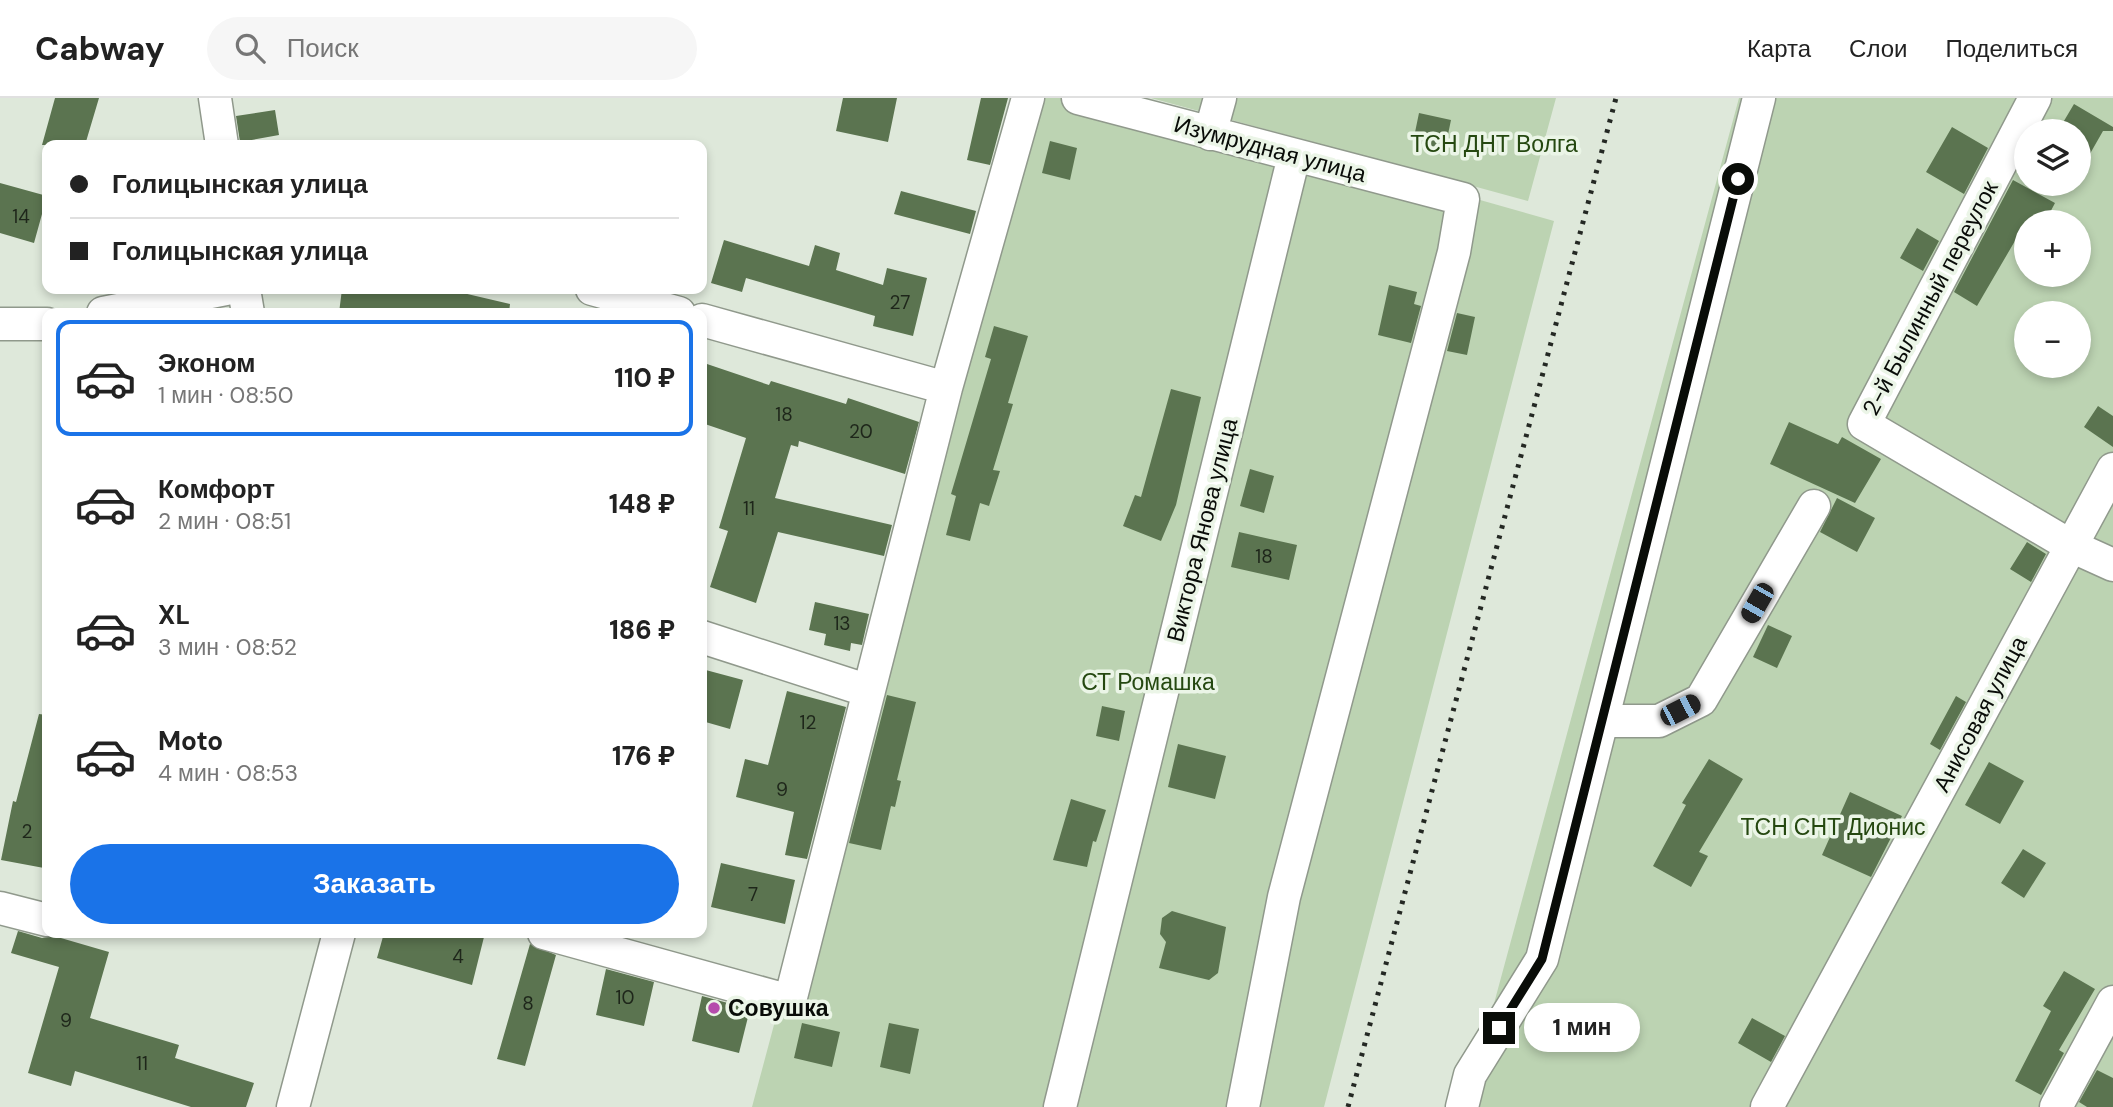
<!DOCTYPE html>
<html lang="ru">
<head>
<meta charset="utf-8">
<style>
  body { margin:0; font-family:"DM Sans",sans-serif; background:#f6f6f6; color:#222; height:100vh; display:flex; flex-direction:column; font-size:26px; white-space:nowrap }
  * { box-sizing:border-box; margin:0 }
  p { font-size:23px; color:#767676 }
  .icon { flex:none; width:38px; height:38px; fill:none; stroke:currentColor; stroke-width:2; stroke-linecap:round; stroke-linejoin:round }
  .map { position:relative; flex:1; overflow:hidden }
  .panel { position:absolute; left:42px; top:210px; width:665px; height:630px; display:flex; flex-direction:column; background:#fff; border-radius:14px; box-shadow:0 4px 10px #0003 }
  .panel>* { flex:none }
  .top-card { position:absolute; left:42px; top:42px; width:665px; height:154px; border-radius:14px; box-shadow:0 4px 10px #0003; display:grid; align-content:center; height:154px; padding:0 28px; background:#fff }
  .controls { position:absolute; left:2014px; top:21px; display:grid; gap:14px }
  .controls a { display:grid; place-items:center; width:77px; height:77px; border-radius:50%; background:#fff; box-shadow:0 4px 10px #0003; font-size:35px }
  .end { position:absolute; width:32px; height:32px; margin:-16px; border:9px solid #090c08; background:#fff; box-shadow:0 0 0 4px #fff }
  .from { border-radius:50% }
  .bubble { position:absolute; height:49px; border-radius:24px; background:#fff; box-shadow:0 4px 10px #0003; font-size:23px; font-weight:800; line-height:49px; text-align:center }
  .car { position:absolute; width:21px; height:42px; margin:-21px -10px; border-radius:9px; box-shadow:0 0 5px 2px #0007; background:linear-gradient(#222 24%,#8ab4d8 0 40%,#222 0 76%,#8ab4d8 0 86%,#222 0) }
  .top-card b { display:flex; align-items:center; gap:24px; height:66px; font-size:26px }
  .top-card b+b { border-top:2px solid #e0e0e0 }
  .top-card i { width:18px; height:18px; background:#222 }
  ul { padding:12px 0 0; list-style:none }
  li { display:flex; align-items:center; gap:21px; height:116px; margin:0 14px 10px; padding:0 14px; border:4px solid transparent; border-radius:14px }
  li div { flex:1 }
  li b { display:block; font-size:26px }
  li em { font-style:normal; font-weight:800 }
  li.active { border-color:#1a73e8 }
  li>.icon { width:63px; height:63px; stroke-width:1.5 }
  .primary-button { display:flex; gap:14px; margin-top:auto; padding:14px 28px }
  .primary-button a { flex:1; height:80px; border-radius:42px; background:#1a73e8; color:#fff; font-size:28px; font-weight:800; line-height:80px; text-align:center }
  header { display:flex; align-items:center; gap:42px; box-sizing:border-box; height:98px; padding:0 35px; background:#fff; border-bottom:2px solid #e0e0e0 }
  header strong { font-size:33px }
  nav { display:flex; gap:38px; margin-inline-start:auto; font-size:24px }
  .search { width:490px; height:63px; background:#f6f6f6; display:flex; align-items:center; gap:18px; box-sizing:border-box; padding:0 24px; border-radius:38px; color:#767676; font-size:26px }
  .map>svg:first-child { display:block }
  .green { fill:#bcd3b2; fill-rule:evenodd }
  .building { fill:#5b7450 }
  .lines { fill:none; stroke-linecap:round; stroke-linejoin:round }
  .minor-casing { stroke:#90998c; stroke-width:35 }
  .minor { stroke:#fff; stroke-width:32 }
  .rail { stroke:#242823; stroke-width:5; stroke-dasharray:3.5 7; stroke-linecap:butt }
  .route { stroke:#090c08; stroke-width:9 }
  .poi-dot { fill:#b54bac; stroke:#ebf5e7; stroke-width:2.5 }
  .labels { text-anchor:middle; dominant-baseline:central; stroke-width:7; stroke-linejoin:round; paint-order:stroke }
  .number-label { font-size:19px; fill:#1e261a }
  .park-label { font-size:23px; fill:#254810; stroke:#ebf5e7 }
  .street-label { font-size:23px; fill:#090c08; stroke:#ebf5e7 }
  .poi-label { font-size:23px; font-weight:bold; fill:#090c08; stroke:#ebf5e7; text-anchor:start }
</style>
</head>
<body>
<header>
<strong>Cabway</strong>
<div class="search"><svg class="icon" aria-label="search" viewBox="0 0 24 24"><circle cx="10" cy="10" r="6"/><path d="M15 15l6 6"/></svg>Поиск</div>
<nav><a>Карта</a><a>Слои</a><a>Поделиться</a></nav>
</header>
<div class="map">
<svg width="2113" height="1009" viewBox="0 0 2113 1009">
  <rect width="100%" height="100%" fill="#dee8da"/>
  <path class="green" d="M 1022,0 L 1120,0 L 1554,123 L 1324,1009 L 752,1009 Z
    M 1151,0 L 1556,0 L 1528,103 Z
    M 1739,0 L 2113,0 L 2113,1009 L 1466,1009 ZM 2026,33 L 2079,33 L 2079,86 L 2026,86 ZM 2026,124 L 2079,124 L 2079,177 L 2026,177 ZM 2026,215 L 2079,215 L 2079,268 L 2026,268 Z"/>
  <path class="building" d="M 55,0 L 99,0 L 85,47 L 42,47 Z
    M 843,0 L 897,0 L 888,44 L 836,33 Z
    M 981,0 L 1008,0 L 990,67 L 967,62 Z
    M 2074,6 L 2113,29 L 2113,33 L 2103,33 L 2079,75 L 2079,33 L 2058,33 Z
    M 275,12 L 279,37 L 240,44 L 236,18 Z
    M 1419,15 L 1451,22 L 1445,51 L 1413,44 Z
    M 1952,29 L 1988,50 L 1964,96 L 1926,74 Z
    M 1050,43 L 1077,50 L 1070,82 L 1042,75 Z
    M 2013,82 L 2055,105 L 2045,124 L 2026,124 L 1977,208 L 1954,194 Z
    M 0,85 L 47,98 L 34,145 L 0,135 Z
    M 901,93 L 976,113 L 970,136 L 894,116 Z
    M 1917,130 L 1939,143 L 1923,173 L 1900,160 Z
    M 724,142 L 809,168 L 815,147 L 840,155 L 836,172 L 883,187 L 887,170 L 927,180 L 913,238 L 873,228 L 875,218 L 746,180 L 742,194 L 711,185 Z
    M 1389,187 L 1417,194 L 1414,206 L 1421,208 L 1411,245 L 1378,237 Z
    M 342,191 L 446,191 L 510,206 L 509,215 L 339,215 Z
    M 1457,215 L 1475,219 L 1467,257 L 1447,253 Z
    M 994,228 L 1028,238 L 1008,305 L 1013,306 L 993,372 L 1000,373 L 989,408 L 980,405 L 970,443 L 946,437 L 956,398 L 951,396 L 991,261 L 985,259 Z
    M 707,266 L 769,287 L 771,283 L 846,306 L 848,300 L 919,324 L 905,376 L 799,343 L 798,349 L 791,347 L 775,400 L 892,427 L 884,458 L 778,434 L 756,505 L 710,489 L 728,433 L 719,430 L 746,340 L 702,325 L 702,281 Z
    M 1171,291 L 1201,299 L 1176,407 L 1161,443 L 1123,428 L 1135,397 L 1141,399 Z
    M 2098,308 L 2113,318 L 2113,349 L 2084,329 Z
    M 1789,324 L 1838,346 L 1842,339 L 1881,361 L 1855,405 L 1770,366 Z
    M 1250,371 L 1274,378 L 1264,415 L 1240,408 Z
    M 1837,400 L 1875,420 L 1857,454 L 1820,434 Z
    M 1239,434 L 1297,447 L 1289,482 L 1231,469 Z
    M 2027,444 L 2046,456 L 2031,484 L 2010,471 Z
    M 815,504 L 869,516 L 862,547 L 851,545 L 850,553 L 824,547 L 826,536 L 809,532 Z
    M 1768,527 L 1792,538 L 1777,570 L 1753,559 Z
    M 702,571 L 743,582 L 730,631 L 702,623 Z
    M 787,593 L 846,609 L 807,761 L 785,757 L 794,714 L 736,699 L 745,661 L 768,667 Z
    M 887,597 L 916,604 L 897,682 L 901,683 L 895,709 L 891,708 L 881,752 L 849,745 Z
    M 1956,598 L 1966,604 L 1940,652 L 1930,646 Z
    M 1102,608 L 1125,613 L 1119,643 L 1096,638 Z
    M 39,616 L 47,617 L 47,756 L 44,770 L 1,762 L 13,703 L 16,704 Z
    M 1178,646 L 1226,658 L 1215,701 L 1168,689 Z
    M 1709,661 L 1743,681 L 1699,754 L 1708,758 L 1691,789 L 1653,768 L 1686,707 L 1682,705 Z
    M 1989,664 L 2024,683 L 2000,726 L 1965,707 Z
    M 1850,694 L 1902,718 L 1871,779 L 1822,757 Z
    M 1071,701 L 1106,712 L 1096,744 L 1093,743 L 1087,769 L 1053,762 Z
    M 2023,751 L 2046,765 L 2024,800 L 2001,785 Z
    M 721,765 L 795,782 L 785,826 L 711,809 Z
    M 1172,813 L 1226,829 L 1218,875 L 1209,882 L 1159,870 L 1166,844 L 1160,836 L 1162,820 Z
    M 18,833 L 42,840 L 54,838 L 109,854 L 90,920 L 179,947 L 175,960 L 254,985 L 246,1009 L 191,1009 L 75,973 L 71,988 L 28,975 L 59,869 L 11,855 Z
    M 384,835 L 467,835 L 484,839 L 472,887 L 377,860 Z
    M 530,846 L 556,857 L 525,968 L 497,961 Z
    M 606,871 L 654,884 L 644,928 L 596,917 Z
    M 2064,873 L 2095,891 L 2059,952 L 2064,955 L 2041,997 L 2015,983 L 2051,913 L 2043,908 Z
    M 702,898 L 750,911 L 739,955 L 692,943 Z
    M 1752,920 L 1785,938 L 1771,964 L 1738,945 Z
    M 802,925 L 840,934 L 832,969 L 794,960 Z
    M 889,925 L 919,931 L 910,976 L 880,969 Z
    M 2097,972 L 2113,980 L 2113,1009 L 2087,1009 L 2079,1004 Z"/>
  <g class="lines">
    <defs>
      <path id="minor" d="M 215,0 L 222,47
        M 1078,0 L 1463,101 L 1454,154 L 1284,799 L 1243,1009
        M 2035,0 L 1864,326 L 2071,448 L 2113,467
        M 1210,36 L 1220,0
        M 244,191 L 248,215
        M 592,191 L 679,215
        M 103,215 L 226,191
        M 702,222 L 946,290
        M 0,226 L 47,226
        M 702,539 L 869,593
        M 1604,623 L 1659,623 L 1701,602 L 1814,408
        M 0,810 L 47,822
        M 544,835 L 790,903 L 946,290 L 1028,0
        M 293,1009 L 339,835
        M 1060,1009 L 1294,58
        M 1462,1009 L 1470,977 L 1542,861 L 1759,0
        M 1767,1009 L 2113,371
        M 2056,1009 L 2113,904"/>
    </defs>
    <use href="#minor" class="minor-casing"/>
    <use href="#minor" class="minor"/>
    <path class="rail" d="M 1348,1009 L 1616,0"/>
  </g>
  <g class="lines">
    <path class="route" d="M 1499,930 L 1542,861 L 1738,81"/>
  </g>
  <circle class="poi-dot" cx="714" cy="910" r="7"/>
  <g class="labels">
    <g class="number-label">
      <text x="21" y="118">14</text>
      <text x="900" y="204">27</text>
      <text x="784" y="316">18</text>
      <text x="861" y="333">20</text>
      <text x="749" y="410">11</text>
      <text x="1264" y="458">18</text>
      <text x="842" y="525">13</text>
      <text x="808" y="624">12</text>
      <text x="782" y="691">9</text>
      <text x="27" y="733">2</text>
      <text x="753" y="796">7</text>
      <text x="458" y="858">4</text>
      <text x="625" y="899">10</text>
      <text x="528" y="905">8</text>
      <text x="66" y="922">9</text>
      <text x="142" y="965">11</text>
    </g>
    <g class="park-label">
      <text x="1494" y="46">ТСН ДНТ Волга</text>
      <text x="1148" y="584">СТ Ромашка</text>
      <text x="1833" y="729">ТСН СНТ Дионис</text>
    </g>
    <g class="street-label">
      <text transform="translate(1270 51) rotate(15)">Изумрудная улица</text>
      <text transform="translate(1930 200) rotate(-62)">2-й Былинный переулок</text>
      <text transform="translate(1202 432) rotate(-76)">Виктора Янова улица</text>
      <text transform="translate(1980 616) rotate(-62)">Анисовая улица</text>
    </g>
    <g class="poi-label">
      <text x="728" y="910">Совушка</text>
    </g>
  </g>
</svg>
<div class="controls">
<a><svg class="icon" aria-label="layers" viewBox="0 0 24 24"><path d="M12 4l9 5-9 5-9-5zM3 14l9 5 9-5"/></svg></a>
<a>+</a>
<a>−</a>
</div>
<i class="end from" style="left:1738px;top:81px"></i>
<i class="end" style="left:1499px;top:930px"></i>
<div class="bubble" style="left:1524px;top:905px;width:116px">1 мин</div>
<i class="car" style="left:1757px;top:505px;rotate:210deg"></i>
<i class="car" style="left:1680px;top:612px;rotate:63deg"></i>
<div class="top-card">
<b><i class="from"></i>Голицынская улица</b>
<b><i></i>Голицынская улица</b>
</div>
<section class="panel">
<ul>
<li class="active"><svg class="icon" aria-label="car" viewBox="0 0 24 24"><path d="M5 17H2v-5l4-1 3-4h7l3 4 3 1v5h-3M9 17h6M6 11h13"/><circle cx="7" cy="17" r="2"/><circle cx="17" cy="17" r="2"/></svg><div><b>Эконом</b><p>1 мин · 08:50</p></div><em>110 ₽</em></li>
<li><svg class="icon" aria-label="car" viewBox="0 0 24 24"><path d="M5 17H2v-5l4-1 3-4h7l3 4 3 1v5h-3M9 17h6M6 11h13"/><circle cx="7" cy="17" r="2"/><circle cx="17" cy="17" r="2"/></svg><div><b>Комфорт</b><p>2 мин · 08:51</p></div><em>148 ₽</em></li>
<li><svg class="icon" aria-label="car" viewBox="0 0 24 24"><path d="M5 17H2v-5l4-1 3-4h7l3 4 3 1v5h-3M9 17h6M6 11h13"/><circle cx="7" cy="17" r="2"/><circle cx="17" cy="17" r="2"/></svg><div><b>XL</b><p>3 мин · 08:52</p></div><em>186 ₽</em></li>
<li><svg class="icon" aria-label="car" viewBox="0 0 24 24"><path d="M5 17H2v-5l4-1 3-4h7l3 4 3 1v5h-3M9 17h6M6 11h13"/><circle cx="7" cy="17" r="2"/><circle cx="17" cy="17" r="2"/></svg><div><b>Moto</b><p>4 мин · 08:53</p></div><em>176 ₽</em></li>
</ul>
<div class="primary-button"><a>Заказать</a></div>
</section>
</div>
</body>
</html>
